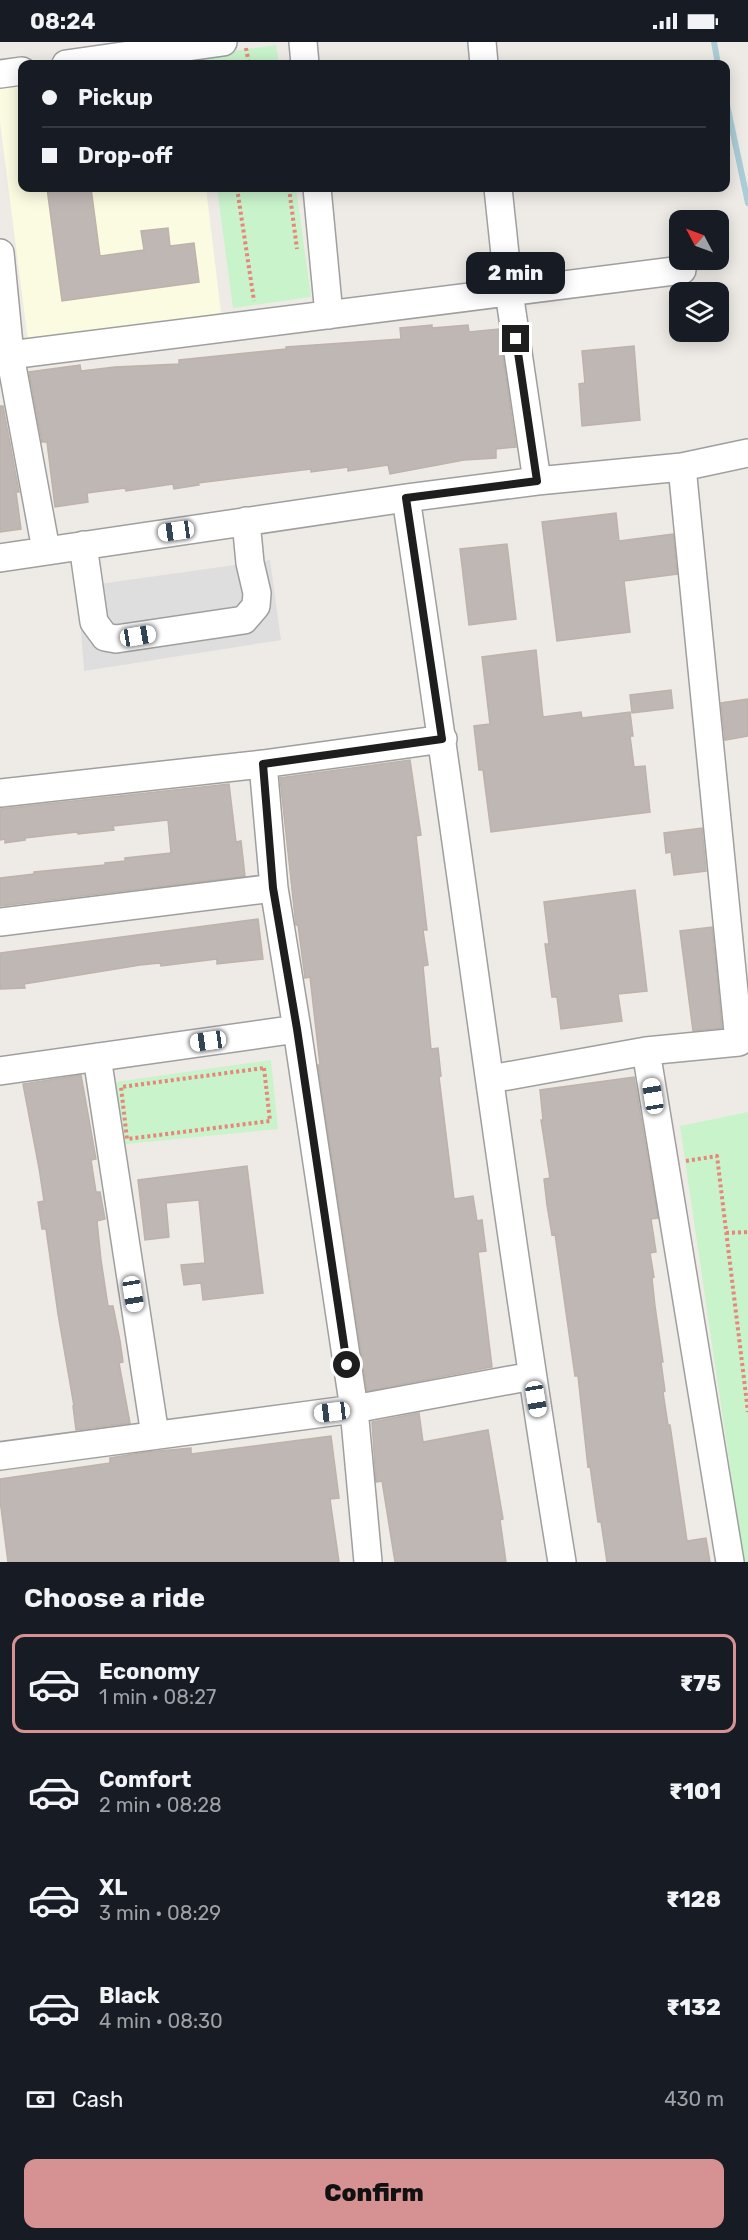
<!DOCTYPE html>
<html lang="en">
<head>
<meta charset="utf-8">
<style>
  body { margin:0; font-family:Rubik,sans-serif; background:#242831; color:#f1f3f6; height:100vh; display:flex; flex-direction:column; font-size:22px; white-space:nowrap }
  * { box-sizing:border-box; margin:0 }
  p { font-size:20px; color:#9ea1a6 }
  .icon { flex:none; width:33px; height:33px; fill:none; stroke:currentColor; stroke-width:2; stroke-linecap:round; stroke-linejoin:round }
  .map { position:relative; height:1520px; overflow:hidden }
  .details { display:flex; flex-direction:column; background:#171b24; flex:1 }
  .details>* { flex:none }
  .top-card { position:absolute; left:18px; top:18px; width:712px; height:132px; border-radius:12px; box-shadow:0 3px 15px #0003; display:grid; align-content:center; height:132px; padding:0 24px; background:#171b24 }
  .needle { width:39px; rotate:311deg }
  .controls { position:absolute; left:669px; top:168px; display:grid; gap:12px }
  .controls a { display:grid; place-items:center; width:60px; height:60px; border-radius:12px; background:#171b24; box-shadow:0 3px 15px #0003; font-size:30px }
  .end { position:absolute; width:27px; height:27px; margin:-14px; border:8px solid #1e1e1e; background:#fff; box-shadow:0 0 0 3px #fff }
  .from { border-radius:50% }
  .bubble { position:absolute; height:42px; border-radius:12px; background:#171b24; box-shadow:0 3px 15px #0003; font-size:20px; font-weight:800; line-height:42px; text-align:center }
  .car { position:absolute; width:18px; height:36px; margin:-18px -9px; border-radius:8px; box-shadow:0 0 4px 2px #0007; background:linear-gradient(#fff 24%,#345 0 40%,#fff 0 76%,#345 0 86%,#fff 0) }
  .top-card b { display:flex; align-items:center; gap:21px; height:57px; font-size:22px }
  .top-card b+b { border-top:2px solid #363941 }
  .top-card i { width:15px; height:15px; background:#f1f3f6 }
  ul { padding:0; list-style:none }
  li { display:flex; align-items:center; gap:18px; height:99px; margin:0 12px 9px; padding:0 12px; border:3px solid transparent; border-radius:12px }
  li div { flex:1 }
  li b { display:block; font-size:22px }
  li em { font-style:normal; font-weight:800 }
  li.on { border-color:#d69193 }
  li>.icon { width:54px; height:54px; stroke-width:1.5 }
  h2 { padding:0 24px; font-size:27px; line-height:72px }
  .pay { display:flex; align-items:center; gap:15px; height:66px; padding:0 24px; font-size:22px }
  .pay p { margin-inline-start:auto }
  .cta { display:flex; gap:12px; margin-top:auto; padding:12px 24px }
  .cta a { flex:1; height:69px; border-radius:12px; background:#d69193; color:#111; font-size:24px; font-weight:800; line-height:69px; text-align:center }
  .status { display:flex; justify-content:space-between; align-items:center; height:42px; padding:0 30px; background:#171b24; direction:ltr }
  .status svg { height:16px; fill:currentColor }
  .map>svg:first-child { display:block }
  .education { fill:#fbfbe2 }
  .park { fill:#c8f3cb }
  .parking { fill:#dedede }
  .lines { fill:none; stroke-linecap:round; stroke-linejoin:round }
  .stream { stroke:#abcdd6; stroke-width:6 }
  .building { fill:#beb7b3; stroke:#beb2aa; stroke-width:1.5 }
  .minor-casing { stroke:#9f9f9f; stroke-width:30 }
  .path { stroke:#e8867c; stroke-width:4; stroke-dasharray:3 3; stroke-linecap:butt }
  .minor { stroke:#fff; stroke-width:27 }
  .route { stroke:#1e1e1e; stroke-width:8 }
</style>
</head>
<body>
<div class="status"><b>08:24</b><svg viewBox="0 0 49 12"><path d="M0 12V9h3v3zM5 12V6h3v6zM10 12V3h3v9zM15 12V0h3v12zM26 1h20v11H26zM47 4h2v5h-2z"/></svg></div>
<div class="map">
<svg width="748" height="1520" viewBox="0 0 748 1520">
  <rect width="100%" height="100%" fill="#eeebe6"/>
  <path class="education" d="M 22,42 L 22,146 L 206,146 L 221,271 L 28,299 L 0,80 L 0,45 Z"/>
  <path class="park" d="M 276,3 L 279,22 L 200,22 L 198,14 Z
    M 217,146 L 296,146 L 311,255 L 233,266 Z
    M 271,1018 L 278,1087 L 116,1103 L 108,1041 Z
    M 748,1070 L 748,1520 L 744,1520 L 680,1084 Z"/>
  <path class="parking" d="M 270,518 L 281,598 L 84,629 L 78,545 Z"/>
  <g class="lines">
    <path class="stream" d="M 714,0 L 718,22
      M 726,58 L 748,161"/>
  </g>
  <path class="building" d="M 47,146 L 91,146 L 100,214 L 144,208 L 141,189 L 168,186 L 170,204 L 194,201 L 199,240 L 62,259 Z
    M 432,283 L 432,286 L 468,283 L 469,290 L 499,287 L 516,405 L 496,407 L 496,416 L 464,418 L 390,432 L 388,423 L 348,429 L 348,425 L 311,430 L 311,427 L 198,441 L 199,443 L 174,447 L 173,442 L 126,449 L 125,446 L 87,451 L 88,460 L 55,465 L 47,400 L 42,400 L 29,330 L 80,323 L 81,329 L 115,325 L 179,322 L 179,318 L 286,307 L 286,305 L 401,297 L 400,286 Z
    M 634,304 L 640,378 L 582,384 L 579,342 L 585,341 L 582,309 Z
    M 0,364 L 3,364 L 19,450 L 16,450 L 21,487 L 0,490 Z
    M 616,471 L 619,499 L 673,492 L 677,532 L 624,539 L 630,590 L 557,599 L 542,480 Z
    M 507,502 L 516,577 L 469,583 L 460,507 Z
    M 536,608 L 543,675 L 581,670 L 582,676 L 630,670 L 633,694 L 630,694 L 634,725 L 645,724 L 650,770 L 491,790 L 483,728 L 479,728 L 474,684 L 490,682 L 482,615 Z
    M 671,648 L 673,666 L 632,671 L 630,653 Z
    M 748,657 L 748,694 L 725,698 L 721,661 Z
    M 410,718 L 421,793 L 416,794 L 427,888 L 423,888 L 428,923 L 423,924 L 431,1007 L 438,1006 L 441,1034 L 439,1035 L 454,1157 L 473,1154 L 477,1179 L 482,1178 L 486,1209 L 478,1210 L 492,1325 L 367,1349 L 318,1023 L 320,1023 L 310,935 L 305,936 L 298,883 L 296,883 L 295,875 L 280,736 Z
    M 229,742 L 236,800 L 241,799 L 245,834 L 0,864 L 0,836 L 34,832 L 34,830 L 105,823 L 105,821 L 125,819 L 125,816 L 171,811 L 168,778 L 113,784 L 114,788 L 78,792 L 77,790 L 25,796 L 25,798 L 5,801 L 5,797 L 0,798 L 0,767 Z
    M 702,786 L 706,829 L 674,833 L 671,810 L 666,811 L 664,791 Z
    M 635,848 L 647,949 L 618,952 L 622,979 L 561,987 L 557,955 L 552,955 L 545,902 L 549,902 L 544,860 Z
    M 258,877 L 263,917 L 217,922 L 217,917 L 161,924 L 160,921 L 140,923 L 24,942 L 25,946 L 0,947 L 0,911 Z
    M 712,885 L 722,986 L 693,989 L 680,889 Z
    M 81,1033 L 96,1117 L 91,1118 L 96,1150 L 100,1150 L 105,1177 L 97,1179 L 101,1218 L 108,1264 L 113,1264 L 120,1299 L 123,1320 L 119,1321 L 130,1381 L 76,1388 L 73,1364 L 74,1364 L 58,1272 L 46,1187 L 42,1187 L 38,1160 L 44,1159 L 39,1126 L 23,1042 Z
    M 634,1035 L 658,1176 L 651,1177 L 656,1210 L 650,1211 L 654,1235 L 652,1236 L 655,1264 L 663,1320 L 661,1320 L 665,1349 L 663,1350 L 668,1383 L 670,1383 L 687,1499 L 706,1496 L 710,1520 L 607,1520 L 601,1480 L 598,1480 L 590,1424 L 588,1425 L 578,1334 L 575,1334 L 555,1192 L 552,1193 L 547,1163 L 544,1137 L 550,1136 L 541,1078 L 543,1078 L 540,1048 Z
    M 247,1124 L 263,1251 L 203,1258 L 201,1241 L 184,1243 L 181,1223 L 205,1221 L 199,1158 L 166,1161 L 169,1195 L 145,1198 L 138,1138 Z
    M 419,1371 L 423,1400 L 488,1388 L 503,1477 L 500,1478 L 506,1520 L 395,1520 L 382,1439 L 376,1440 L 372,1380 Z
    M 331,1394 L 339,1456 L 330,1457 L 339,1520 L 8,1520 L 0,1458 L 0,1437 L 110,1421 L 110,1416 L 147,1410 L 191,1406 L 191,1412 Z"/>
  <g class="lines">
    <defs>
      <path id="minor" d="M 303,0 L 305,22
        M 482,0 L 484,22
        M 66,22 L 223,0
        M 0,32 L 22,29
        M 317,146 L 329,273
        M 498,146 L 509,250 L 537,439
        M 0,211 L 10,313 L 46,508
        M 10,313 L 682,228
        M 406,456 C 460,810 504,1166 562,1520
        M 83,503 L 94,580 L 105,595 L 116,597 L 244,578 L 256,564 L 257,551 L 250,521 L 246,479
        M 0,516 L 406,456 L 537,439 L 682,425 L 748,411
        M 263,722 L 274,846 L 297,987 L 354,1367 L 368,1520
        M 0,751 L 263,722 L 443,697
        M 0,880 L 274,846
        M 646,1009 L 730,1520
        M 97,1015 L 155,1393
        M 0,1029 L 297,987
        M 491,1037 L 646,1009 L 739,1000 L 682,425
        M 0,1414 L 354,1367 L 532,1334"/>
    </defs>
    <use href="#minor" class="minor-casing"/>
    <path class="path" d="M 246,6 L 249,22
      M 237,146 L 254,259
      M 289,146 L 297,207
      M 264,1026 L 270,1079 L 127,1097 L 121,1045 Z
      M 686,1119 L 717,1114 L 748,1370
      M 726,1191 L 748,1190"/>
    <use href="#minor" class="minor"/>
  </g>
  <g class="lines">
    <path class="route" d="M 347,1323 L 297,987 L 273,846 L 263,722 L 442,697 L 406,456 L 537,439 L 516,297"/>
  </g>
</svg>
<div class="controls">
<a><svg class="needle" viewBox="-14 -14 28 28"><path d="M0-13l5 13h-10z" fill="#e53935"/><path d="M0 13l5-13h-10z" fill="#9ea1a6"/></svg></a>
<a><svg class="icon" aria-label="layers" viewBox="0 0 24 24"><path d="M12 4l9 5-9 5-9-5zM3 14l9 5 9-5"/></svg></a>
</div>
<i class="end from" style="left:347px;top:1323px"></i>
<i class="end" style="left:516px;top:297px"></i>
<div class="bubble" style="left:466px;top:210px;width:99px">2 min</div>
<i class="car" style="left:176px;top:489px;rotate:262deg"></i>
<i class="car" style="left:138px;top:594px;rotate:81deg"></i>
<i class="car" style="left:208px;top:999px;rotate:262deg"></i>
<i class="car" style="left:653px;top:1054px;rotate:351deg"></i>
<i class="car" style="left:133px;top:1252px;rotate:171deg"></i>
<i class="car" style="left:536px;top:1357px;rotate:170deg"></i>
<i class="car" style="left:332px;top:1370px;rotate:263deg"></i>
<div class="top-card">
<b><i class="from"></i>Pickup</b>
<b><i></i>Drop-off</b>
</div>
</div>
<section class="details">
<h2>Choose a ride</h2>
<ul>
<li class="on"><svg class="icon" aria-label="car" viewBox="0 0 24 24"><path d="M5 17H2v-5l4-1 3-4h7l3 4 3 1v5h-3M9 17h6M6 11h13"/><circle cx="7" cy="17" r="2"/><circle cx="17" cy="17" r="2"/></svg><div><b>Economy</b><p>1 min · 08:27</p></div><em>₹75</em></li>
<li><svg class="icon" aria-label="car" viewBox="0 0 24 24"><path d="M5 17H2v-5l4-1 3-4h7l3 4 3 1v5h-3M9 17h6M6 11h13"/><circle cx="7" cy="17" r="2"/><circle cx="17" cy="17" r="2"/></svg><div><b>Comfort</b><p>2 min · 08:28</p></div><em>₹101</em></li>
<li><svg class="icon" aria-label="car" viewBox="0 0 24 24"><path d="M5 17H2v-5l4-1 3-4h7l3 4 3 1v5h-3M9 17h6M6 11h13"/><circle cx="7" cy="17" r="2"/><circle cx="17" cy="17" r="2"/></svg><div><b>XL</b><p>3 min · 08:29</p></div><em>₹128</em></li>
<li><svg class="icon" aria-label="car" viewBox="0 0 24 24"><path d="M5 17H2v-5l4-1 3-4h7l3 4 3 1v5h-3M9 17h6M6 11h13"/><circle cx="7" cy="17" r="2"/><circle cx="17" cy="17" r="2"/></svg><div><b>Black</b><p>4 min · 08:30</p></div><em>₹132</em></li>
</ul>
<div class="pay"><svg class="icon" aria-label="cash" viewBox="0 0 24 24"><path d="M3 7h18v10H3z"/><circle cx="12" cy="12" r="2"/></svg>Cash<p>430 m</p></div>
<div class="cta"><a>Confirm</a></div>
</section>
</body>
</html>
